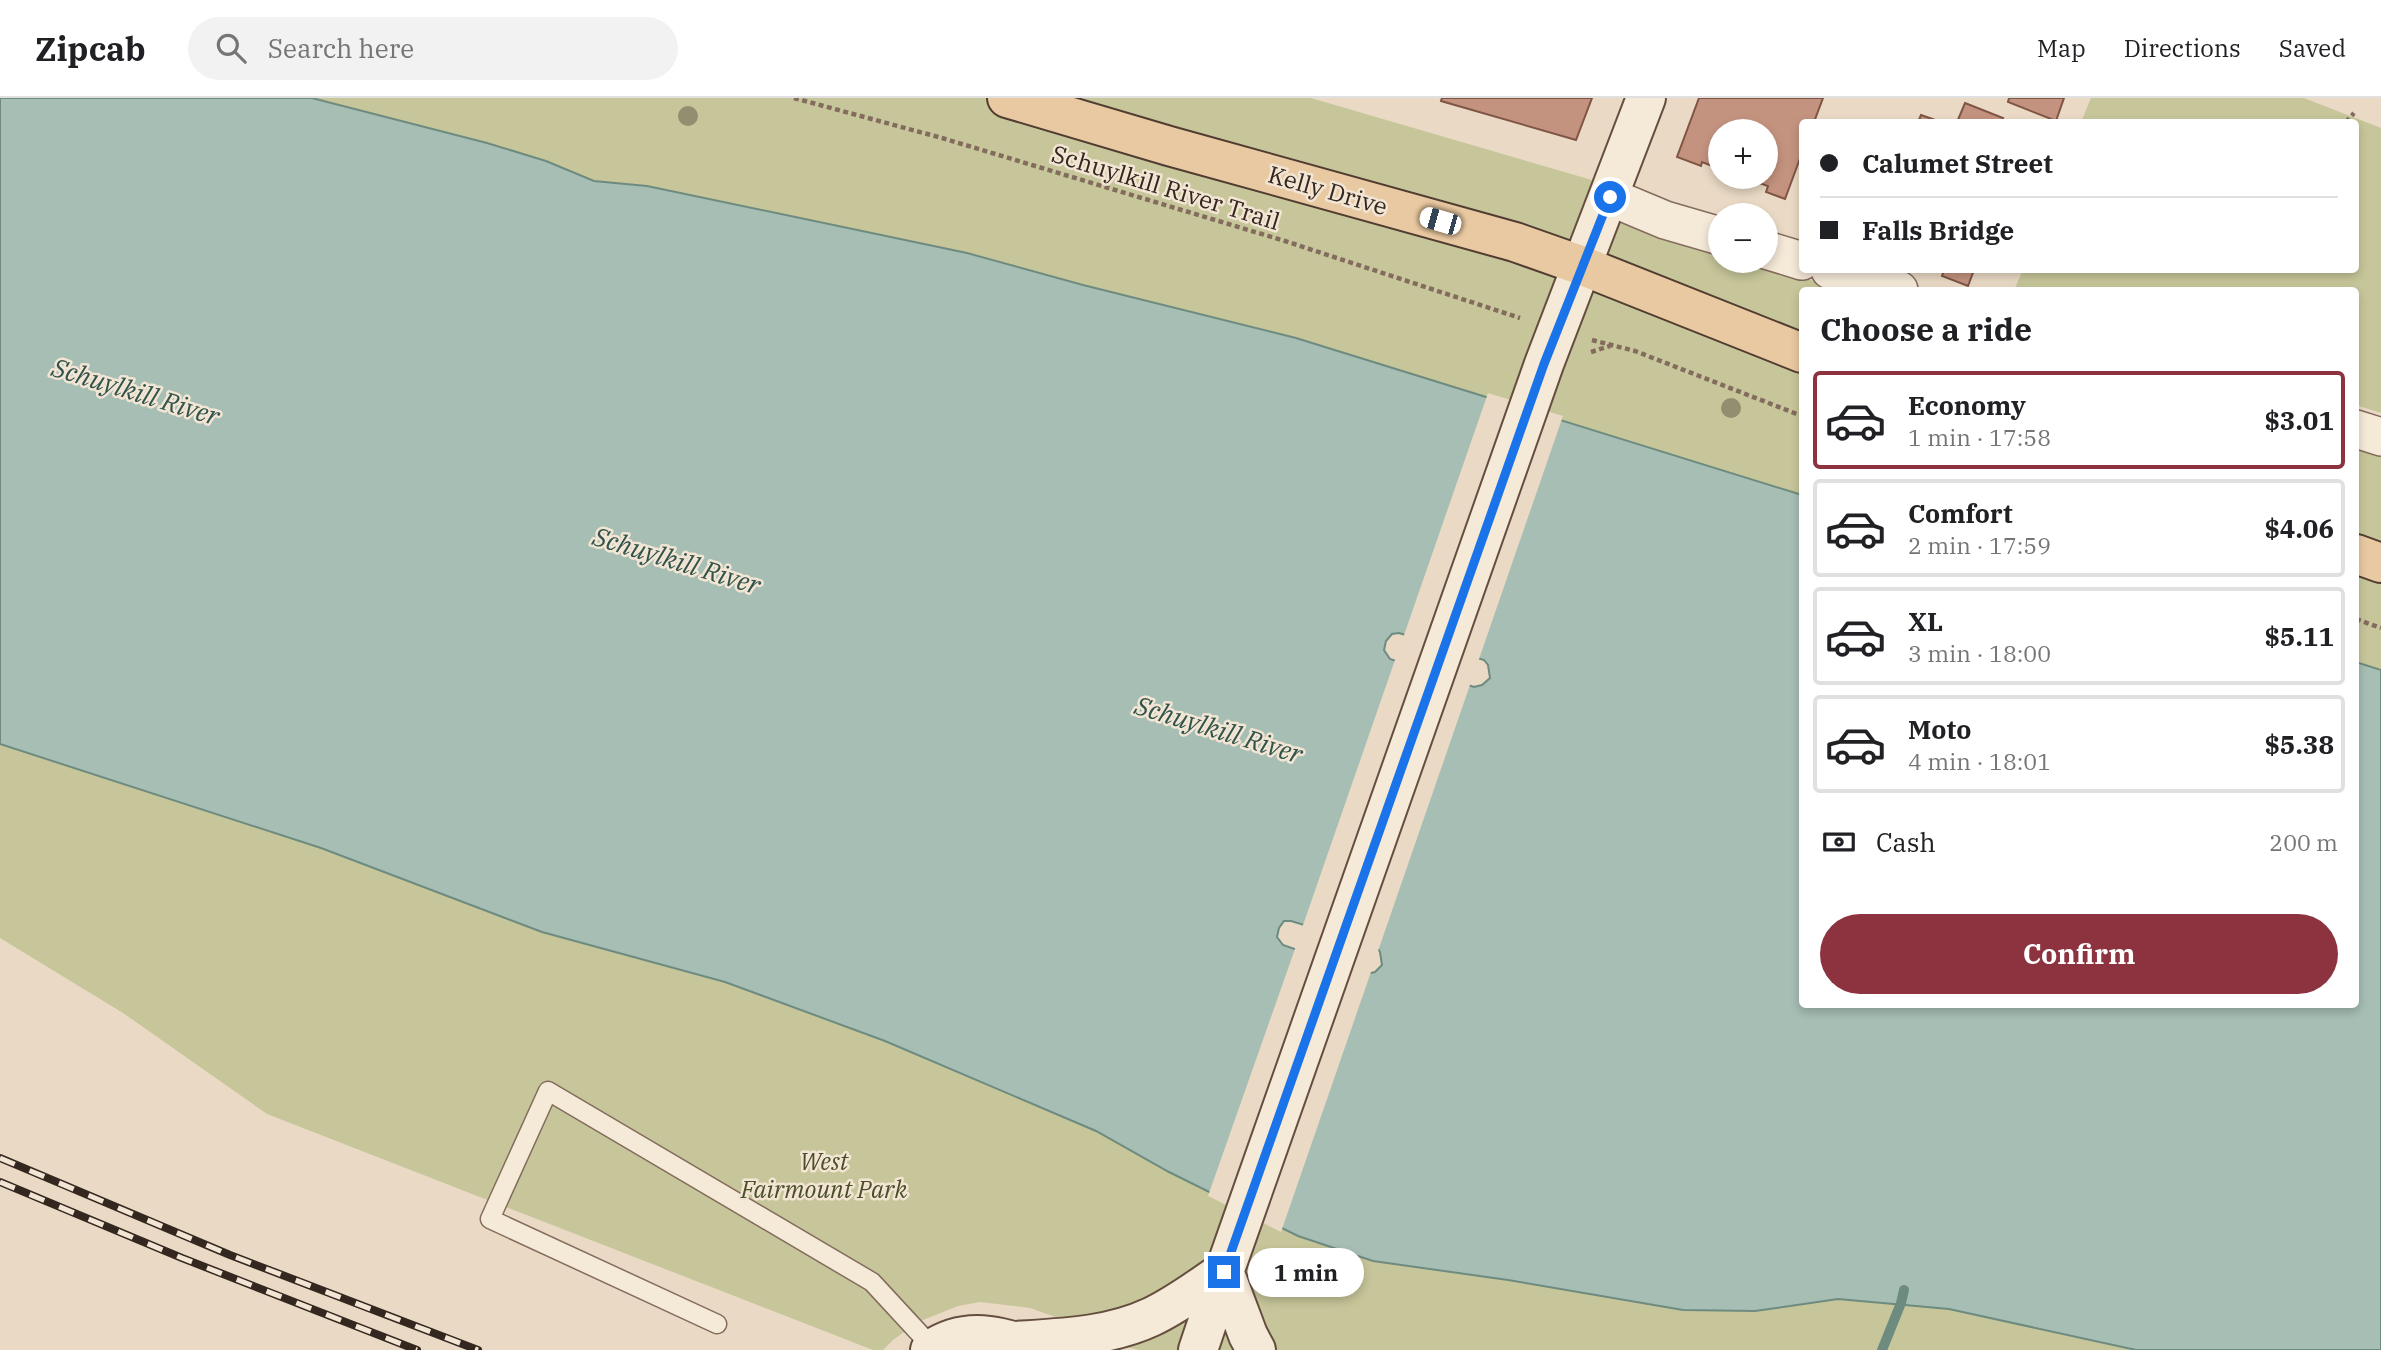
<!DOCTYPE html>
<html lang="en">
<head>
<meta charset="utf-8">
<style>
  body { margin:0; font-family:"IBM Plex Serif",serif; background:#f2f2f2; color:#202124; height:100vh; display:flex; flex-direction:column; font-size:26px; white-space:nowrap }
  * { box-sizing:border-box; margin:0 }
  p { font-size:23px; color:#757577 }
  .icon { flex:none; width:38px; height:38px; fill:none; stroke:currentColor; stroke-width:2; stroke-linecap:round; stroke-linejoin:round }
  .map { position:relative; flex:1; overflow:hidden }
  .drawer { position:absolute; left:1799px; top:189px; width:560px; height:721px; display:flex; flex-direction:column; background:#fff; border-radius:7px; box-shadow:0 4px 10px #0003 }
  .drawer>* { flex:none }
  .guide { position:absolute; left:1799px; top:21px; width:560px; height:154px; border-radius:7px; box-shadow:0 4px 10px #0003; display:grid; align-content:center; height:154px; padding:0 21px; background:#fff }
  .fabs { position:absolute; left:1708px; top:21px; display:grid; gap:14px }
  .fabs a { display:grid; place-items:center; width:70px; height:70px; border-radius:50%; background:#fff; box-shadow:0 4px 10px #0003; font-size:35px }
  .end { position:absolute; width:32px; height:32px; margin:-16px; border:9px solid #1a73e8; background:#fff; box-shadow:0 0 0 4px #fff }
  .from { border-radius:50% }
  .bubble { position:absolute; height:49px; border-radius:24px; background:#fff; box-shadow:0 4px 10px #0003; font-size:23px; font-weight:700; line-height:49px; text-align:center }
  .car { position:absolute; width:21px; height:42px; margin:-21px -10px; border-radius:9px; box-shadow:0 0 5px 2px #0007; background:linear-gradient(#fff 24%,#345 0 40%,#fff 0 76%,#345 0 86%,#fff 0) }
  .guide b { display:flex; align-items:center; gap:24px; height:66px; font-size:26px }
  .guide b+b { border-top:2px solid #e0e0e0 }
  .guide i { width:18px; height:18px; background:#202124 }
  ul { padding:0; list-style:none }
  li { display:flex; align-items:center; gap:21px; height:98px; margin:0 14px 10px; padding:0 7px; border:4px solid #e0e0e0; border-radius:7px }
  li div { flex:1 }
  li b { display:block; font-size:26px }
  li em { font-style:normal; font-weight:700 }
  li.on { border-color:#8c333f }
  li>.icon { width:63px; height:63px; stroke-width:1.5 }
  h2 { padding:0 21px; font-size:32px; line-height:84px }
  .pay { display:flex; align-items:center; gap:18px; height:77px; padding:0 21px; font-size:26px }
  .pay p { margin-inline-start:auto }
  .primary-button { display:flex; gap:14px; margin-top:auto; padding:14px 21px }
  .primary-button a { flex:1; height:80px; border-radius:42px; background:#8c333f; color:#fff; font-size:28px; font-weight:700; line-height:80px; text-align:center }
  header { display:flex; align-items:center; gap:42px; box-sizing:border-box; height:98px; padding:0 35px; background:#fff; border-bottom:2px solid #e0e0e0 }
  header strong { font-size:33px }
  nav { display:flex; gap:38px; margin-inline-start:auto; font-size:24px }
  .search { width:490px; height:63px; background:#f2f2f2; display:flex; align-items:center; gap:18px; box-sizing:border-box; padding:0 24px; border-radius:38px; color:#757577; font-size:26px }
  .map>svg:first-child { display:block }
  .green { fill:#c7c69a }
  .water { fill:#a6beb4; stroke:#6e8b80; stroke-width:2; fill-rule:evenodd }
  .pier { fill:#eadac5 }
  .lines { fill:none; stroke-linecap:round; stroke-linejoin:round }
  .stream { stroke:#6e8b80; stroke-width:10 }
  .building { fill:#c4937f; stroke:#805545; stroke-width:2 }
  .lane-casing { stroke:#836c5d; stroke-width:21 }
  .street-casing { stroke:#836c5d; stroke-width:40 }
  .secondary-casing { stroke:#654e40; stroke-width:42 }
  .primary-casing { stroke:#513c31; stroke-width:42 }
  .path { stroke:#836c5d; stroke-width:4.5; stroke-dasharray:5 3.5; stroke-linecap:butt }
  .lane { stroke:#f5e9d8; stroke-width:18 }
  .street { stroke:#f5e9d8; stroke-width:37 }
  .secondary { stroke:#f5e9d8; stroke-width:38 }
  .primary { stroke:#e9c9a1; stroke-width:38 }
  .rail-casing { stroke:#34271f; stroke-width:8 }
  .rail { stroke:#f2e5d4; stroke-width:5; stroke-dasharray:16; stroke-linecap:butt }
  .tree { fill:#928e6f }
  .route { stroke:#1a73e8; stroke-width:9 }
  .labels { text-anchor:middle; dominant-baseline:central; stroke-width:5; stroke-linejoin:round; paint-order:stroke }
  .street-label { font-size:24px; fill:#34271f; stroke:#f2e5d4 }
  .park-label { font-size:24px; font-style:italic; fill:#4a4f28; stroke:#f2e5d4 }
  .water-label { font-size:26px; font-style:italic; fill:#30534c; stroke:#f2e5d4 }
</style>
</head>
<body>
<header>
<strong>Zipcab</strong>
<div class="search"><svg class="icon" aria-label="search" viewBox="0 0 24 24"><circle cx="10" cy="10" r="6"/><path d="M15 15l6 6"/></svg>Search here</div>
<nav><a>Map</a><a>Directions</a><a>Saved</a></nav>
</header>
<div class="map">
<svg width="2381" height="1252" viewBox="0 0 2381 1252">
  <rect width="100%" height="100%" fill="#eadac5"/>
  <path class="green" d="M 312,0 L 1311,0 L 1592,82 L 1585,106 L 1638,129 L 1720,155 L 1720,163 L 1747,163 L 1843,192 L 1802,192 L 1802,397 L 1450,287 L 967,155 L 647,88 L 594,83 L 546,63 L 487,45 Z
    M 2091,0 L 2304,0 L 2381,30 L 2381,315 L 2356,307 L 2356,192 L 2014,192 L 2023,172 L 2356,172 L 2356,24 L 2081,24 Z
    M 2356,347 L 2381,355 L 2381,572 L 2356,564 Z
    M 0,646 L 321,750 L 542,834 L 725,885 L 885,943 L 1096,1033 L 1169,1074 L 1298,1138 L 1373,1163 L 1755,1213 L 1838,1201 L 1949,1211 L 2136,1252 L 1139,1252 L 1112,1246 L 1067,1223 L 1030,1210 L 980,1204 L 958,1208 L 918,1224 L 893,1242 L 883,1252 L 873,1252 L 267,1016 L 123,915 L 0,840 Z"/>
  <path class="water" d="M 0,0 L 312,0 L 487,45 L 546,63 L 594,83 L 647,88 L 967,155 L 1083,187 L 1296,240 L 1802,397 L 1802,906 L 2356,906 L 2356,564 L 2381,572 L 2381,1252 L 2136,1252 L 1949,1211 L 1838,1201 L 1755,1213 L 1683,1212 L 1508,1182 L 1373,1163 L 1298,1138 L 1169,1074 L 1096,1033 L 885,943 L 725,884 L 542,834 L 321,750 L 0,646 ZM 1399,535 L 1484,562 L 1488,567 L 1490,580 L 1482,587 L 1474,589 L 1390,561 L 1384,552 L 1386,543 L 1392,536 ZM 1284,823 L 1291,823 L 1377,849 L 1380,854 L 1382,867 L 1375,874 L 1366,876 L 1283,847 L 1277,839 L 1279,830 Z"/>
  <path class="pier" d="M 1488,295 L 1563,318 L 1478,564 L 1403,540 Z
    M 1396,559 L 1471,584 L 1377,856 L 1375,852 L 1302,830 Z
    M 1296,848 L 1366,872 L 1372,871 L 1281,1134 L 1208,1098 Z"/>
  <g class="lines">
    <path class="stream" d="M 1882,1252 L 1901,1205 L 1904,1192"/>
  </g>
  <path class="building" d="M 1442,0 L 1592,0 L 1576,42 L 1441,3 Z
    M 1699,0 L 1823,0 L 1814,24 L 1802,24 L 1802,55 L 1785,101 L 1766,94 L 1768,88 L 1742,79 L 1766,79 L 1766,33 L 1720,33 L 1720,71 L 1702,64 L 1701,68 L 1677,59 Z
    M 2009,0 L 2064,0 L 2056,23 L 2008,4 Z
    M 1965,5 L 2003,20 L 2001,24 L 1957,24 Z
    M 1921,17 L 1941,24 L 1918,24 Z
    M 1944,172 L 1974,172 L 1968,188 L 1942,178 Z"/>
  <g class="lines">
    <defs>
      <path id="lane" d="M 717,1226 L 490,1121 L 548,993 L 872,1184 L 933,1250"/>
      <path id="street" d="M 1610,99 L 1665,122 L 1720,138
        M 1766,152 L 1802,163
        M 1830,172 L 1899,192
        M 2356,331 L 2381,339"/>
      <path id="secondary" d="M 1224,1173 L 1248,1237 L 1256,1252
        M 1014,1243 C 1060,1240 1108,1239 1151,1219 C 1177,1207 1200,1189 1224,1173
        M 930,1252 C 967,1227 999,1238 1038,1251
        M 1198,1252 L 1227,1166 L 1544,266 L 1646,0"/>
      <path id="primary" d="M 1007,0 L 1169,48 L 1515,144 L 1583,168 L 1802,255
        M 2356,456 L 2381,465"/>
    </defs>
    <use href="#lane" class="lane-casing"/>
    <use href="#street" class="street-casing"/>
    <use href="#secondary" class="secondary-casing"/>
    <use href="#primary" class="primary-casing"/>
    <path class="path" d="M 794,0 L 942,40 L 1285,143 L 1520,220
      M 2346,24 L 2354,15
      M 1592,242 L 1635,253 L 1802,318
      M 1591,254 L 1610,248
      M 2356,521 L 2381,530"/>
    <use href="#lane" class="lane"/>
    <use href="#street" class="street"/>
    <use href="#secondary" class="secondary"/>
    <use href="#primary" class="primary"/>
    <defs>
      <path id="rail" d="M 0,1060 L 230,1157 L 478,1252
        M 0,1084 L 182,1160 L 417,1252"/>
    </defs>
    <use href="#rail" class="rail-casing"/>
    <use href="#rail" class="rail"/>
  </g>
  <g class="tree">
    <circle cx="688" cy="18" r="10"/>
    <circle cx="1731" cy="310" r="10"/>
  </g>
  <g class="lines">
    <path class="route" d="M 1224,1174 L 1544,266 L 1610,99"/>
  </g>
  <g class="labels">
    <g class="street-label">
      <text transform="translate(1166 89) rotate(17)">Schuylkill River Trail</text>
      <text transform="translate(1328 92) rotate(16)">Kelly Drive</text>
    </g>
    <g class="park-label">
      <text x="824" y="1063">West<tspan x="824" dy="28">Fairmount Park</tspan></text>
    </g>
    <g class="water-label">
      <text transform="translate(136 293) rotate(17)">Schuylkill River</text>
      <text transform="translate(677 462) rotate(17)">Schuylkill River</text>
      <text transform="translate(1219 631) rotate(17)">Schuylkill River</text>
    </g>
  </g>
</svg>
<div class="fabs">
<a>+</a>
<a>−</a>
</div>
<i class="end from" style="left:1610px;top:99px"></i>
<i class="end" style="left:1224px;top:1174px"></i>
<div class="bubble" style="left:1248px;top:1150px;width:116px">1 min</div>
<i class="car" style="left:1440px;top:123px;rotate:286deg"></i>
<div class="guide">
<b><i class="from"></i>Calumet Street</b>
<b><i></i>Falls Bridge</b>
</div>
<section class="drawer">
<h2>Choose a ride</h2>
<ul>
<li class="on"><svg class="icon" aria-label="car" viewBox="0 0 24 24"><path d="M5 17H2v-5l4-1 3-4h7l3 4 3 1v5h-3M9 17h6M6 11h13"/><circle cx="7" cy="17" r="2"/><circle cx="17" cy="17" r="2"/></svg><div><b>Economy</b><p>1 min · 17:58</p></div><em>$3.01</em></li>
<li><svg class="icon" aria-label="car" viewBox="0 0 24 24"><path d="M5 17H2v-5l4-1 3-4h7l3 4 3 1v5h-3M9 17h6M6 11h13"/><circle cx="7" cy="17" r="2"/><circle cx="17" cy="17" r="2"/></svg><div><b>Comfort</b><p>2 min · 17:59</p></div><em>$4.06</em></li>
<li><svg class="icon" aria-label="car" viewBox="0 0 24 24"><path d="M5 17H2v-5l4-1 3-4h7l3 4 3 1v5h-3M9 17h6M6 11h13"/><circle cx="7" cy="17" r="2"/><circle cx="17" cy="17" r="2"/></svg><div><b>XL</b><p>3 min · 18:00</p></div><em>$5.11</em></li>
<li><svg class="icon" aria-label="car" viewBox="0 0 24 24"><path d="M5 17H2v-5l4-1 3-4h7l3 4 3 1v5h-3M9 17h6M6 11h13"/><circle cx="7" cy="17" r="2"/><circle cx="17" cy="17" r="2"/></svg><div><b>Moto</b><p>4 min · 18:01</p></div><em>$5.38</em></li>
</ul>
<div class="pay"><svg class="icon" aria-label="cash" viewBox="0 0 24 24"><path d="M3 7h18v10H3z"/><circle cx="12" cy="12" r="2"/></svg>Cash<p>200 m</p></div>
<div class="primary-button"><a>Confirm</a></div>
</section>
</div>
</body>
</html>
